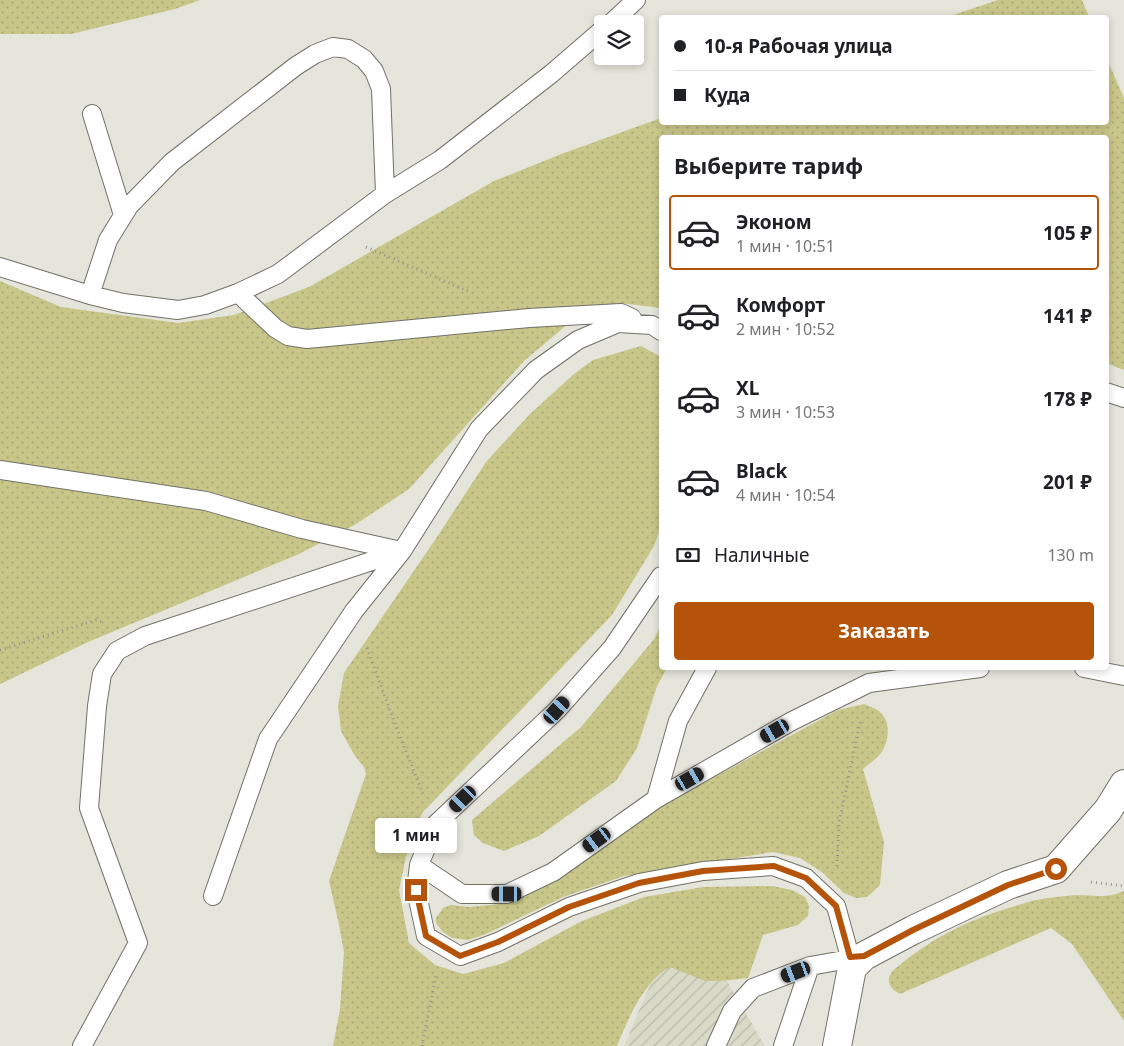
<!DOCTYPE html>
<html lang="ru">
<head>
<meta charset="utf-8">
<style>
  body { margin:0; font-family:"Noto Sans",sans-serif; background:#f6f6f6; color:#202124; height:100vh; display:flex; flex-direction:column; font-size:19px; white-space:nowrap }
  * { box-sizing:border-box; margin:0 }
  p { font-size:16px; color:#757577 }
  .icon { flex:none; width:28px; height:28px; fill:none; stroke:currentColor; stroke-width:2; stroke-linecap:round; stroke-linejoin:round }
  .map { position:relative; flex:1; overflow:hidden }
  .panel { position:absolute; left:659px; top:135px; width:450px; height:535px; display:flex; flex-direction:column; background:#fff; border-radius:5px; box-shadow:0 2px 8px #0003 }
  .panel>* { flex:none }
  .banner { position:absolute; left:659px; top:15px; width:450px; height:110px; border-radius:5px; box-shadow:0 2px 8px #0003; display:grid; align-content:center; height:110px; padding:0 15px; background:#fff }
  .fabs { position:absolute; left:594px; top:15px; display:grid; gap:10px }
  .fabs a { display:grid; place-items:center; width:50px; height:50px; border-radius:5px; background:#fff; box-shadow:0 2px 8px #0003; font-size:25px }
  .end { position:absolute; width:22px; height:22px; margin:-11px; border:6px solid #b45309; background:#fff; box-shadow:0 0 0 2px #fff }
  .from { border-radius:50% }
  .bubble { position:absolute; height:35px; border-radius:5px; background:#fff; box-shadow:0 2px 8px #0003; font-size:16px; font-weight:700; line-height:35px; text-align:center }
  .car { position:absolute; width:15px; height:30px; margin:-15px -8px; border-radius:6px; box-shadow:0 0 4px 1px #0007; background:linear-gradient(#222 24%,#8ab4d8 0 40%,#222 0 76%,#8ab4d8 0 86%,#222 0) }
  .banner b { display:flex; align-items:center; gap:18px; height:48px; font-size:19px }
  .banner b+b { border-top:1px solid #e0e0e0 }
  .banner i { width:12px; height:12px; background:#202124 }
  ul { padding:0; list-style:none }
  li { display:flex; align-items:center; gap:15px; height:75px; margin:0 10px 8px; padding:0 5px; border:2px solid transparent; border-radius:5px }
  li div { flex:1 }
  li b { display:block; font-size:19px }
  li em { font-style:normal; font-weight:700 }
  li.on { border-color:#b45309 }
  li>.icon { width:45px; height:45px; stroke-width:1.5 }
  h2 { padding:0 15px; font-size:22px; line-height:60px }
  .pay { display:flex; align-items:center; gap:12px; height:55px; padding:0 15px; font-size:19px }
  .pay p { margin-inline-start:auto }
  .action { display:flex; gap:10px; margin-top:auto; padding:10px 15px }
  .action a { flex:1; height:58px; border-radius:5px; background:#b45309; color:#fff; font-size:20px; font-weight:700; line-height:58px; text-align:center }
  .map>svg:first-child { display:block }
  .industrial { fill:url(#industrial-furrows) }
  .grass { fill:url(#grass-dots) }
  .lines { fill:none; stroke-linecap:round; stroke-linejoin:round }
  .service-casing { stroke:#717168; stroke-width:20 }
  .minor-casing { stroke:#717168; stroke-width:30 }
  .path { stroke:#95958d; stroke-width:3; stroke-dasharray:1 4; stroke-linecap:butt }
  .service { stroke:#fff; stroke-width:18 }
  .minor { stroke:#fff; stroke-width:28 }
  .route { stroke:#b45309; stroke-width:6 }
</style>
</head>
<body>
<div class="map">
<svg width="1124" height="1046" viewBox="0 0 1124 1046">
  <defs>
    <pattern id="industrial-furrows" width="10" height="10" patternUnits="userSpaceOnUse" patternTransform="scale(1.25)"><rect width="10" height="10" fill="#dadac8"/><path d="M-1 1l2-2M0 10L10 0M9 11l2-2" fill="none" stroke="#babaaa"/></pattern>
    <pattern id="grass-dots" width="8" height="8" patternUnits="userSpaceOnUse" patternTransform="scale(1.25)"><rect width="8" height="8" fill="#c8c689"/><path d="M2 2h.1M6 6h.1" fill="none" stroke="#aba975" stroke-width="1.8" stroke-linecap="round"/></pattern>
  </defs>
  <rect width="100%" height="100%" fill="#e5e5db"/>
  <path class="industrial" d="M 660,961 L 717,964 L 765,1046 L 624,1046 Z"/>
  <path class="grass" d="M 0,0 L 200,0 L 175,9 L 71,34 L 0,34 Z
    M 998,0 L 1082,0 L 1089,17 L 947,17 Z
    M 1106,57 L 1124,98 L 1124,370 L 1106,363 L 1106,138 L 661,138 L 661,308 L 620,303 L 575,318 L 524,361 L 409,489 L 356,524 L 299,554 L 88,642 L 0,684 L 0,281 L 61,307 L 178,323 L 234,315 L 309,287 L 494,181 L 564,153 L 661,118 L 661,122 L 1106,122 Z
    M 641,346 L 661,357 L 661,525 L 654,546 L 612,615 L 422,813 L 406,857 L 399,890 L 409,943 L 435,965 L 463,974 L 504,963 L 582,921 L 644,897 L 703,887 L 772,886 L 792,890 L 805,897 L 809,906 L 808,916 L 798,925 L 763,935 L 748,978 L 722,981 L 705,981 L 670,967 C 645,979 627,1021 617,1046 L 333,1046 L 340,1009 L 344,952 L 339,925 L 329,881 L 366,774 L 364,767 L 355,756 L 341,731 L 338,706 L 344,673 L 435,540 L 486,462 L 530,414 L 574,374 L 593,360 Z
    M 661,624 L 661,668 L 667,668 L 657,686 L 637,748 L 616,781 L 539,836 L 504,851 L 483,843 L 474,835 L 472,820 L 581,727 L 655,638 Z
    M 864,704 C 870,707 876,708 881,713 C 891,723 889,742 881,753 C 876,759 869,764 863,769 L 884,842 L 880,885 L 867,897 L 856,898 L 844,893 L 822,872 L 800,858 L 773,852 L 624,876 L 563,897 L 486,934 L 468,940 L 452,938 L 442,931 L 436,923 L 436,918 L 443,908 L 451,905 L 469,907 L 510,903 L 557,877 L 659,807 L 838,710 Z
    M 1124,891 L 1124,1021 L 1072,944 L 1051,928 L 900,994 C 888,988 884,978 896,968 C 930,939 969,919 1012,907 C 1022,904 1032,900 1042,899 C 1053,897 1065,896 1076,895 C 1094,895 1107,899 1124,891 Z"/>
  <g class="lines">
    <defs>
      <path id="service" d="M 610,24 L 636,0
        M 92,114 L 123,215
        M 0,267 L 90,295 L 123,303 L 178,310 L 205,305 L 238,293 L 278,274 L 385,194 L 440,160 L 551,74 L 602,30
        M 238,293 L 275,328 L 288,336 L 307,339 L 529,318 L 621,313 L 632,318
        M 90,295 L 108,240 L 129,206 L 172,162 L 296,66 L 315,54 L 333,47 L 348,49 L 364,59 L 374,71 L 381,89 L 385,194
        M 1106,392 L 1124,398
        M 0,470 L 206,501 L 302,529 L 401,551
        M 661,576 L 612,648 L 557,710 L 436,824 L 419,865 L 462,894 L 507,894 L 553,872 L 656,799 L 792,721 L 869,683 L 980,668
        M 1084,668 L 1124,676
        M 656,799 L 678,721 L 707,668
        M 419,865 L 416,890 L 426,936 L 460,956 L 498,942 L 569,907 L 639,883 L 703,871 L 773,866 L 806,878 L 836,906 L 850,957
        M 213,896 L 268,739 L 354,611 L 402,551 L 479,429 L 536,370 L 578,340 L 618,323 L 652,325 L 661,331
        M 82,1046 L 138,943 L 89,808 L 97,706 L 102,674 L 117,651 L 145,636 L 402,551
        M 716,1046 L 732,1011 L 753,988 L 810,966 L 861,957
        M 783,1046 L 810,966"/>
      <path id="minor" d="M 837,1046 L 852,968 L 864,956 L 913,930 L 1008,885 L 1056,869 L 1108,810 L 1124,784"/>
    </defs>
    <use href="#service" class="service-casing"/>
    <use href="#minor" class="minor-casing"/>
    <path class="path" d="M 366,247 L 470,292
      M 367,648 L 395,724 L 423,794
      M 0,650 L 96,620 L 104,623
      M 837,866 L 839,823 L 860,722
      M 1091,882 L 1124,886
      M 422,1046 L 436,975"/>
    <use href="#service" class="service"/>
    <use href="#minor" class="minor"/>
  </g>
  <g class="lines">
    <path class="route" d="M 416,890 L 426,936 L 460,956 L 498,942 L 569,907 L 639,883 L 703,871 L 774,866 L 806,878 L 836,906 L 850,957 L 864,956 L 913,930 L 1008,885 L 1056,869"/>
  </g>
</svg>
<div class="fabs">
<a><svg class="icon" aria-label="layers" viewBox="0 0 24 24"><path d="M12 4l9 5-9 5-9-5zM3 14l9 5 9-5"/></svg></a>
</div>
<i class="end from" style="left:1056px;top:869px"></i>
<i class="end" style="left:416px;top:890px"></i>
<div class="bubble" style="left:375px;top:818px;width:82px">1 мин</div>
<i class="car" style="left:557px;top:710px;rotate:42deg"></i>
<i class="car" style="left:775px;top:731px;rotate:240deg"></i>
<i class="car" style="left:690px;top:779px;rotate:60deg"></i>
<i class="car" style="left:463px;top:799px;rotate:226deg"></i>
<i class="car" style="left:597px;top:840px;rotate:234deg"></i>
<i class="car" style="left:507px;top:894px;rotate:270deg"></i>
<i class="car" style="left:796px;top:972px;rotate:249deg"></i>
<div class="banner">
<b><i class="from"></i>10-я Рабочая улица</b>
<b><i></i>Куда</b>
</div>
<section class="panel">
<h2>Выберите тариф</h2>
<ul>
<li class="on"><svg class="icon" aria-label="car" viewBox="0 0 24 24"><path d="M5 17H2v-5l4-1 3-4h7l3 4 3 1v5h-3M9 17h6M6 11h13"/><circle cx="7" cy="17" r="2"/><circle cx="17" cy="17" r="2"/></svg><div><b>Эконом</b><p>1 мин · 10:51</p></div><em>105 ₽</em></li>
<li><svg class="icon" aria-label="car" viewBox="0 0 24 24"><path d="M5 17H2v-5l4-1 3-4h7l3 4 3 1v5h-3M9 17h6M6 11h13"/><circle cx="7" cy="17" r="2"/><circle cx="17" cy="17" r="2"/></svg><div><b>Комфорт</b><p>2 мин · 10:52</p></div><em>141 ₽</em></li>
<li><svg class="icon" aria-label="car" viewBox="0 0 24 24"><path d="M5 17H2v-5l4-1 3-4h7l3 4 3 1v5h-3M9 17h6M6 11h13"/><circle cx="7" cy="17" r="2"/><circle cx="17" cy="17" r="2"/></svg><div><b>XL</b><p>3 мин · 10:53</p></div><em>178 ₽</em></li>
<li><svg class="icon" aria-label="car" viewBox="0 0 24 24"><path d="M5 17H2v-5l4-1 3-4h7l3 4 3 1v5h-3M9 17h6M6 11h13"/><circle cx="7" cy="17" r="2"/><circle cx="17" cy="17" r="2"/></svg><div><b>Black</b><p>4 мин · 10:54</p></div><em>201 ₽</em></li>
</ul>
<div class="pay"><svg class="icon" aria-label="cash" viewBox="0 0 24 24"><path d="M3 7h18v10H3z"/><circle cx="12" cy="12" r="2"/></svg>Наличные<p>130 m</p></div>
<div class="action"><a>Заказать</a></div>
</section>
</div>
</body>
</html>
